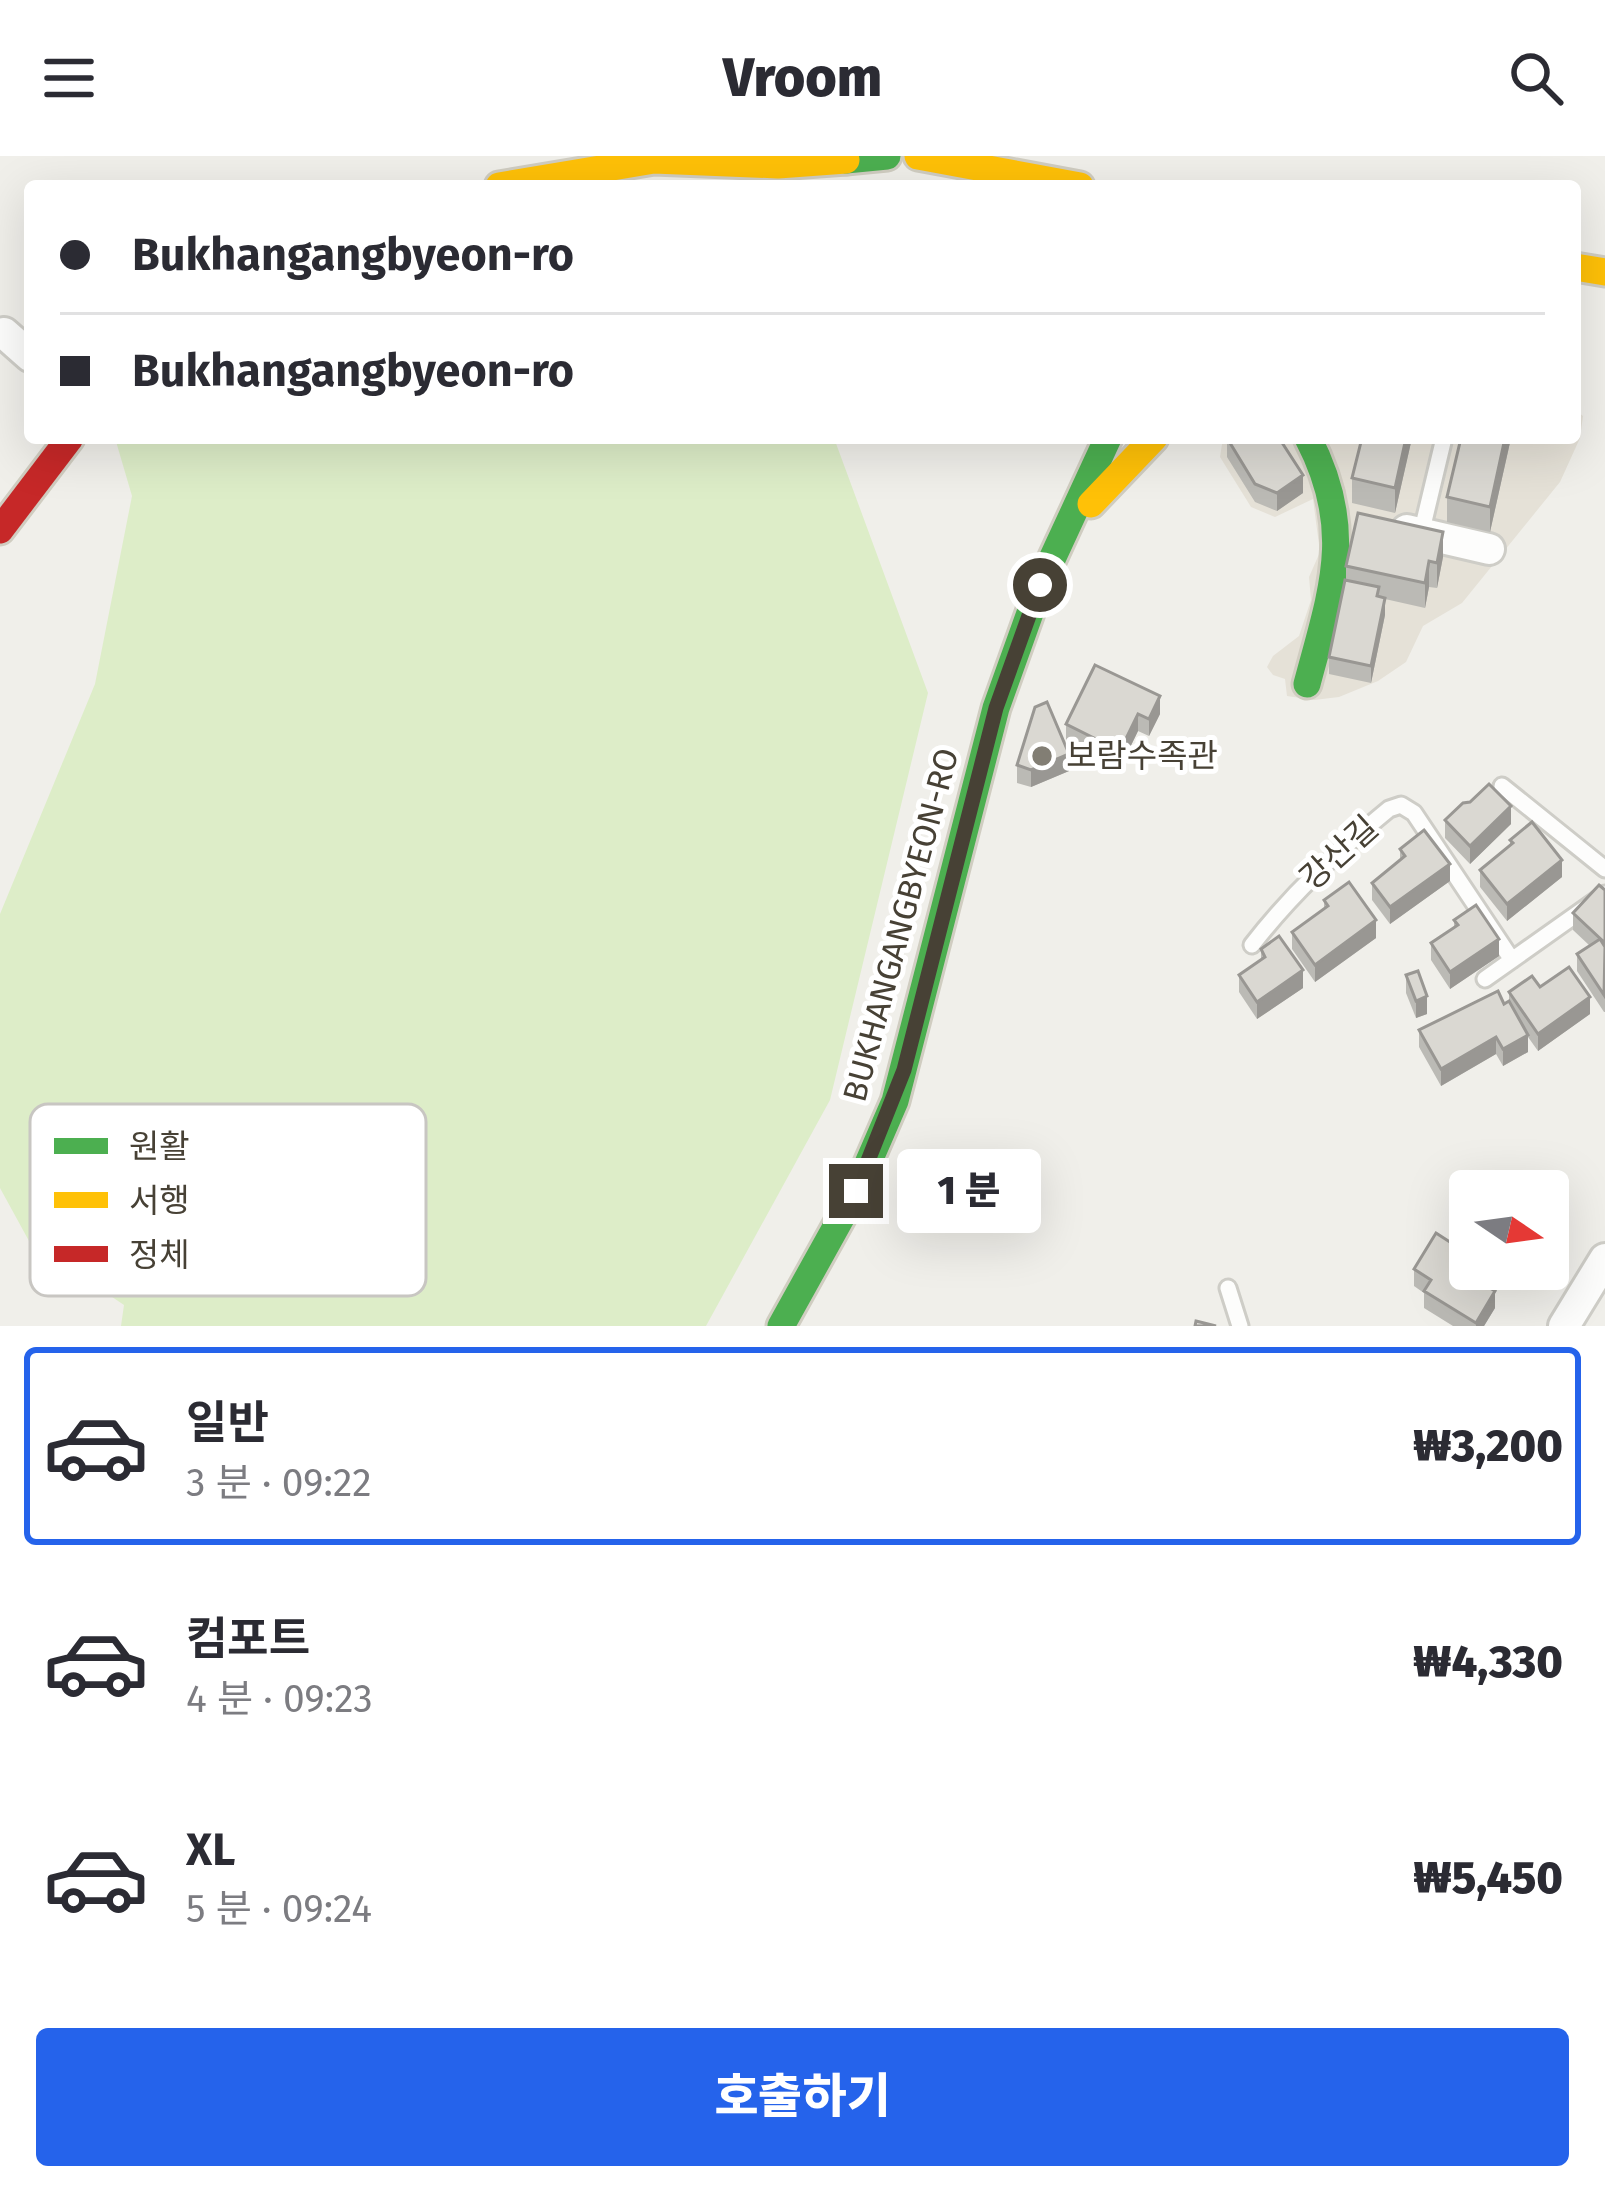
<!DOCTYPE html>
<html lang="ko">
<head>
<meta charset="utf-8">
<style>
  body { margin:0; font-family:"Fira Sans","Noto Sans KR",sans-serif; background:#f2f2f3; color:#2b2b33; height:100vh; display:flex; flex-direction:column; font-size:45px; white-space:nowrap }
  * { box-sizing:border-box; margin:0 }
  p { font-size:39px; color:#7c7c81 }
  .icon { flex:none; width:66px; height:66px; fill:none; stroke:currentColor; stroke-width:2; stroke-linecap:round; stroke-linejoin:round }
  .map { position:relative; height:1170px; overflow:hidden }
  .details { display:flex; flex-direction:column; background:#fff; flex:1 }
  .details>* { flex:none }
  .guide { position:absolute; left:24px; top:24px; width:1557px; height:264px; border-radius:12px; box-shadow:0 12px 48px #0002; display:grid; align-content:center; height:264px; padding:0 36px; background:#fff }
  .needle { width:78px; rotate:103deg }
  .buttons { position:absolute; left:1449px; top:1014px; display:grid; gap:24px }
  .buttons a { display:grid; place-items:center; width:120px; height:120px; border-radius:12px; background:#fff; box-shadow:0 12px 48px #0002; font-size:60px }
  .end { position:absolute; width:54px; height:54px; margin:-27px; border:15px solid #474135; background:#fff; box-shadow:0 0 0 6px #fff }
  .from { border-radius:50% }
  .bubble { position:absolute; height:84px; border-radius:12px; background:#fff; box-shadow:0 12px 48px #0002; font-size:39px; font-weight:800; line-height:84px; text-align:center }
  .guide b { display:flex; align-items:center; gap:42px; height:114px; font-size:45px }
  .guide b+b { border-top:3px solid #e1e1e2 }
  .guide i { width:30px; height:30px; background:#2b2b33 }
  ul { padding:21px 0 0; list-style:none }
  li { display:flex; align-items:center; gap:36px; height:198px; margin:0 24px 18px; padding:0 12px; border:6px solid transparent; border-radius:12px }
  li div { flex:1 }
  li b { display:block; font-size:45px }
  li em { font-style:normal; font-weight:800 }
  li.selected { border-color:#2563eb }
  li>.icon { width:108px; height:108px; stroke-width:1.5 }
  .button { display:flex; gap:24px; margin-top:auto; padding:24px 36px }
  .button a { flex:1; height:138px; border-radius:12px; background:#2563eb; color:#fff; font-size:48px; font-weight:800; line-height:138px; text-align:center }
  header { display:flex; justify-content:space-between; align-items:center; height:156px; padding:0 36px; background:#fff; font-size:54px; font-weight:800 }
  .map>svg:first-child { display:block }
  .residential { fill:#e5e1d7 }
  .green { fill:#ddedc8 }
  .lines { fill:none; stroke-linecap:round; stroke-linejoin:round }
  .lane-casing { stroke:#cecdc7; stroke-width:21 }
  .street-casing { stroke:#cecdc7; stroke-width:36 }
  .fast-casing { stroke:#d0cdc1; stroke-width:33 }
  .slow-casing { stroke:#d0cdc1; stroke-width:33 }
  .jam-casing { stroke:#d0cdc1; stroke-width:33 }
  .lane { stroke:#fdfdfc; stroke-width:15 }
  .street { stroke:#fdfdfc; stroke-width:30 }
  .fast { stroke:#4caf50; stroke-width:27 }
  .slow { stroke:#ffc107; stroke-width:27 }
  .jam { stroke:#c62828; stroke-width:27 }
  .wall { fill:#bbbab5 }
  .shaded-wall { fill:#999793 }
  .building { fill:#dad8d2; stroke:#999793; stroke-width:3 }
  .route { stroke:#474135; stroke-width:15 }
  .poi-dot { fill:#827e74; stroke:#fff; stroke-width:4.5 }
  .labels { text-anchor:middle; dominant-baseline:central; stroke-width:10; stroke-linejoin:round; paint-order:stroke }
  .poi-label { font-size:33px; fill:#474135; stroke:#fff; text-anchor:start }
  .street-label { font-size:33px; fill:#474135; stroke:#fff }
  .key { fill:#fff; stroke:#c8c6c2; stroke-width:3 }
  .key-label { font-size:33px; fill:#474135 }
</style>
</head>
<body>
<header><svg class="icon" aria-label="menu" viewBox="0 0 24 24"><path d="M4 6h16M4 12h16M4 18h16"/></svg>Vroom<svg class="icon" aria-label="search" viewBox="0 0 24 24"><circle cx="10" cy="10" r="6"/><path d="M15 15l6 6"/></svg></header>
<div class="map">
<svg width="1605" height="1170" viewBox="0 0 1605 1170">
  <rect width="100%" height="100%" fill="#f0efea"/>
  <path class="residential" d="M 1575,254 L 1583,260 L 1580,282 L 1560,326 L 1462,447 L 1423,470 L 1406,506 L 1378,525 L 1339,541 L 1314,544 L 1287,540 L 1285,523 L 1273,519 L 1267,511 L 1273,500 L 1299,480 L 1311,444 L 1309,421 L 1320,396 L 1313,343 L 1275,361 L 1251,351 L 1220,301 L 1223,282 L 1575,282 Z"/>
  <path class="green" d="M 115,282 L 834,282 L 928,537 L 830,944 L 706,1170 L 121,1170 L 124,1149 L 29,1085 L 0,1032 L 0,758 L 95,528 L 132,340 Z"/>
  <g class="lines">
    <defs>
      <path id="lane" d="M 1421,378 L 1444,282
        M 1502,630 L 1605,713
        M 1252,789 C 1292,737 1338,695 1389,653 L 1401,649 L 1414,657 L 1512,804
        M 1485,823 L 1605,738
        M 1228,1132 L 1240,1170"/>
      <path id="street" d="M 4,177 L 30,200
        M 1407,374 L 1489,393
        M 1564,1170 L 1605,1103"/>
      <path id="fast" d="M 825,0 L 846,4 L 887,0
        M 1307,528 C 1332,434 1356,374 1308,282
        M 781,1170 L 856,1035 L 895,945 L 996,552 L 1040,429 L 1108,282"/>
      <path id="slow" d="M 918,0 L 1080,30
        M 499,30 L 654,4 L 778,9 L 846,4
        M 1575,111 L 1605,116
        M 1091,348 L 1154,282"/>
      <path id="jam" d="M 0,374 L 70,282"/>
    </defs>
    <use href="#lane" class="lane-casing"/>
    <use href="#street" class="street-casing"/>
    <use href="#fast" class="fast-casing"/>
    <use href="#slow" class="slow-casing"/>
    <use href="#jam" class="jam-casing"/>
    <use href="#lane" class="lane"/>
    <use href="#street" class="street"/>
    <use href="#fast" class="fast"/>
    <use href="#slow" class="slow"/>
    <use href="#jam" class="jam"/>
  </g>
  <path class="wall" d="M 1227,282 L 1303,337 L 1277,355 L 1255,346 L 1227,301 Z
    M 1362,282 L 1412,282 L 1395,357 L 1352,347 L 1352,322 Z
    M 1461,282 L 1511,282 L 1490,376 L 1447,366 L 1447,341 Z
    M 1443,401 L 1437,432 L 1429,431 L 1425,452 L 1385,443 L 1385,459 L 1371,527 L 1329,518 L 1329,501 L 1346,424 L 1346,410 Z
    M 1095,509 L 1160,558 L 1149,580 L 1138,575 L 1120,612 L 1066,586 L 1066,568 Z
    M 1017,609 L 1069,615 L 1031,631 L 1017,627 Z
    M 1445,664 L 1511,668 L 1470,708 L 1445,682 Z
    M 1510,684 L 1562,721 L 1507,765 L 1480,731 L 1480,714 L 1510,690 Z
    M 1400,693 L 1450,725 L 1390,768 L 1372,744 L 1372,727 L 1400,704 Z
    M 1605,734 L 1605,856 L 1604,856 L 1577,815 L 1577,798 L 1590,790 L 1573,774 L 1573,757 Z
    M 1324,744 L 1376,782 L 1315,826 L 1292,793 L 1292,776 L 1324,753 Z
    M 1454,764 L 1499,800 L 1450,833 L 1431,804 L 1431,787 L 1454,771 Z
    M 1261,793 L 1303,832 L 1257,863 L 1239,836 L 1239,819 L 1261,804 Z
    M 1406,819 L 1427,858 L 1416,862 L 1406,837 Z
    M 1540,831 L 1590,858 L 1538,895 L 1528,881 L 1528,896 L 1503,910 L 1496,898 L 1441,930 L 1419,891 L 1419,874 L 1504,848 L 1509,845 L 1509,836 Z
    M 1414,1113 L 1495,1131 L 1493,1134 L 1495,1152 L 1484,1170 L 1453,1170 L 1424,1152 L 1424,1137 L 1414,1130 Z"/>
  <path class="shaded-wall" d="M 1406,282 L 1412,282 L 1395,357 L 1395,332 Z
    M 1505,282 L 1511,282 L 1490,376 L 1490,351 Z
    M 1303,319 L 1303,337 L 1277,355 L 1277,337 Z
    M 1443,376 L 1443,401 L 1437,432 L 1437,407 Z
    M 1429,405 L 1429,431 L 1425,452 L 1425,427 Z
    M 1385,442 L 1385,459 L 1371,527 L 1371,510 Z
    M 1160,540 L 1160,558 L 1149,580 L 1149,563 Z
    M 1138,558 L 1138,575 L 1120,612 L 1120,595 Z
    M 1069,598 L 1069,615 L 1031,631 L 1031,614 Z
    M 1511,650 L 1511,668 L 1470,708 L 1470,690 Z
    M 1562,704 L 1562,721 L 1507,765 L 1507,748 Z
    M 1450,708 L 1450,725 L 1390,768 L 1390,751 Z
    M 1376,764 L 1376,782 L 1315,826 L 1315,809 Z
    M 1499,783 L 1499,800 L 1450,833 L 1450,816 Z
    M 1303,814 L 1303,832 L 1257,863 L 1257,846 Z
    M 1427,840 L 1427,858 L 1416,862 L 1416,845 Z
    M 1590,841 L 1590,858 L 1538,895 L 1538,878 Z
    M 1528,879 L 1528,896 L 1503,910 L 1503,893 Z
    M 1496,881 L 1496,898 L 1441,930 L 1441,913 Z
    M 1495,1114 L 1495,1131 L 1485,1146 L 1485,1129 Z
    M 1495,1135 L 1495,1152 L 1484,1170 L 1476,1170 L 1476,1167 Z"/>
  <path class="building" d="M 1227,282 L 1279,282 L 1303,319 L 1277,337 L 1255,328 Z
    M 1362,282 L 1406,282 L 1395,332 L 1352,322 Z
    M 1461,282 L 1505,282 L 1490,351 L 1447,341 Z
    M 1358,357 L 1443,376 L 1437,407 L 1429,405 L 1425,427 L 1346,410 Z
    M 1345,424 L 1379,431 L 1377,440 L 1385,442 L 1371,510 L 1329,501 Z
    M 1095,509 L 1160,540 L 1149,563 L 1138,558 L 1120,595 L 1066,568 Z
    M 1047,546 L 1069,598 L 1031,614 L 1017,609 L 1035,551 Z
    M 1489,628 L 1511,650 L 1470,690 L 1445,664 L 1463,647 L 1470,646 Z
    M 1532,666 L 1562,704 L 1507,748 L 1480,714 L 1513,687 L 1510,684 Z
    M 1424,674 L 1450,708 L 1390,751 L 1372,727 L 1405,700 L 1400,693 Z
    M 1349,726 L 1376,764 L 1315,809 L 1292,776 L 1328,750 L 1324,744 Z
    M 1599,729 L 1605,734 L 1605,787 L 1573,757 Z
    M 1476,749 L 1499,783 L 1450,816 L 1431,787 L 1458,769 L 1454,764 Z
    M 1279,780 L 1303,814 L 1257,846 L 1239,819 L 1265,801 L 1261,793 Z
    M 1600,783 L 1605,791 L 1604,839 L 1577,798 Z
    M 1569,811 L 1590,841 L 1538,878 L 1509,836 L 1532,820 L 1540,831 Z
    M 1418,815 L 1427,840 L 1416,845 L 1406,819 Z
    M 1498,835 L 1504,848 L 1509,845 L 1528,879 L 1503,893 L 1496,881 L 1441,913 L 1419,874 Z
    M 1436,1077 L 1470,1099 L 1470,1113 L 1495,1114 L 1485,1129 L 1495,1135 L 1476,1167 L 1424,1135 L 1431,1124 L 1414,1113 Z
    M 1196,1165 L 1216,1170 L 1195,1170 Z"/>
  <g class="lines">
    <path class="route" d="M 856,1035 L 904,914 L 996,552 L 1040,429"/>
  </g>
  <circle class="poi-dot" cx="1042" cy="600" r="12"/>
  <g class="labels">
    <g class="poi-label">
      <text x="1066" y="600">보람수족관</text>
    </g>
    <g class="street-label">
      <text transform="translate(1339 697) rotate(-42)">강산길</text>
      <text transform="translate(901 769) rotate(-75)">BUKHANGANGBYEON-RO</text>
    </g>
  </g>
  <rect x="30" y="948" width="396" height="192" rx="18" class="key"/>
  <rect x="54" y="982" width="54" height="16" fill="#4caf50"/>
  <rect x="54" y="1036" width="54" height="16" fill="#ffc107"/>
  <rect x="54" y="1090" width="54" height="16" fill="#c62828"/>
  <g class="key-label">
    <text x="129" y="1002">원활</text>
    <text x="129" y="1056">서행</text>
    <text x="129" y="1110">정체</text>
  </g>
</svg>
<div class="buttons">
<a><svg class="needle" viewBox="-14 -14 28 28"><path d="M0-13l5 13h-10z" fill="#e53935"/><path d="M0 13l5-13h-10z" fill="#7c7c81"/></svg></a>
</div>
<i class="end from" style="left:1040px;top:429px"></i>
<i class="end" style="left:856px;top:1035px"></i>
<div class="bubble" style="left:897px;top:993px;width:144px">1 분</div>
<div class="guide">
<b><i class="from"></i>Bukhangangbyeon-ro</b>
<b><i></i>Bukhangangbyeon-ro</b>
</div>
</div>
<section class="details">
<ul>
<li class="selected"><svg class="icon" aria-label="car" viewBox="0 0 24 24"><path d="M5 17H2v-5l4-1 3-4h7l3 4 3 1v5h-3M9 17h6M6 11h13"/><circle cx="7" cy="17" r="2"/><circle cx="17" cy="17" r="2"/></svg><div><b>일반</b><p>3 분 · 09:22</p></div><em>₩3,200</em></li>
<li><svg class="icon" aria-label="car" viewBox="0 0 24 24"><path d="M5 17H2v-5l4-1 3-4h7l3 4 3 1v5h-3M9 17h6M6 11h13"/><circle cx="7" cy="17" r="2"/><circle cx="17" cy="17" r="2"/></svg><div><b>컴포트</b><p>4 분 · 09:23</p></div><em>₩4,330</em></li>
<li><svg class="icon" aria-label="car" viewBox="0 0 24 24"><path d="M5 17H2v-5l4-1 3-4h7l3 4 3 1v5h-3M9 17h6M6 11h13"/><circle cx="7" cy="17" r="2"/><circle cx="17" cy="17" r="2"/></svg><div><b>XL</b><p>5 분 · 09:24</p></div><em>₩5,450</em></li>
</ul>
<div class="button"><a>호출하기</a></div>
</section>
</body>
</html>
